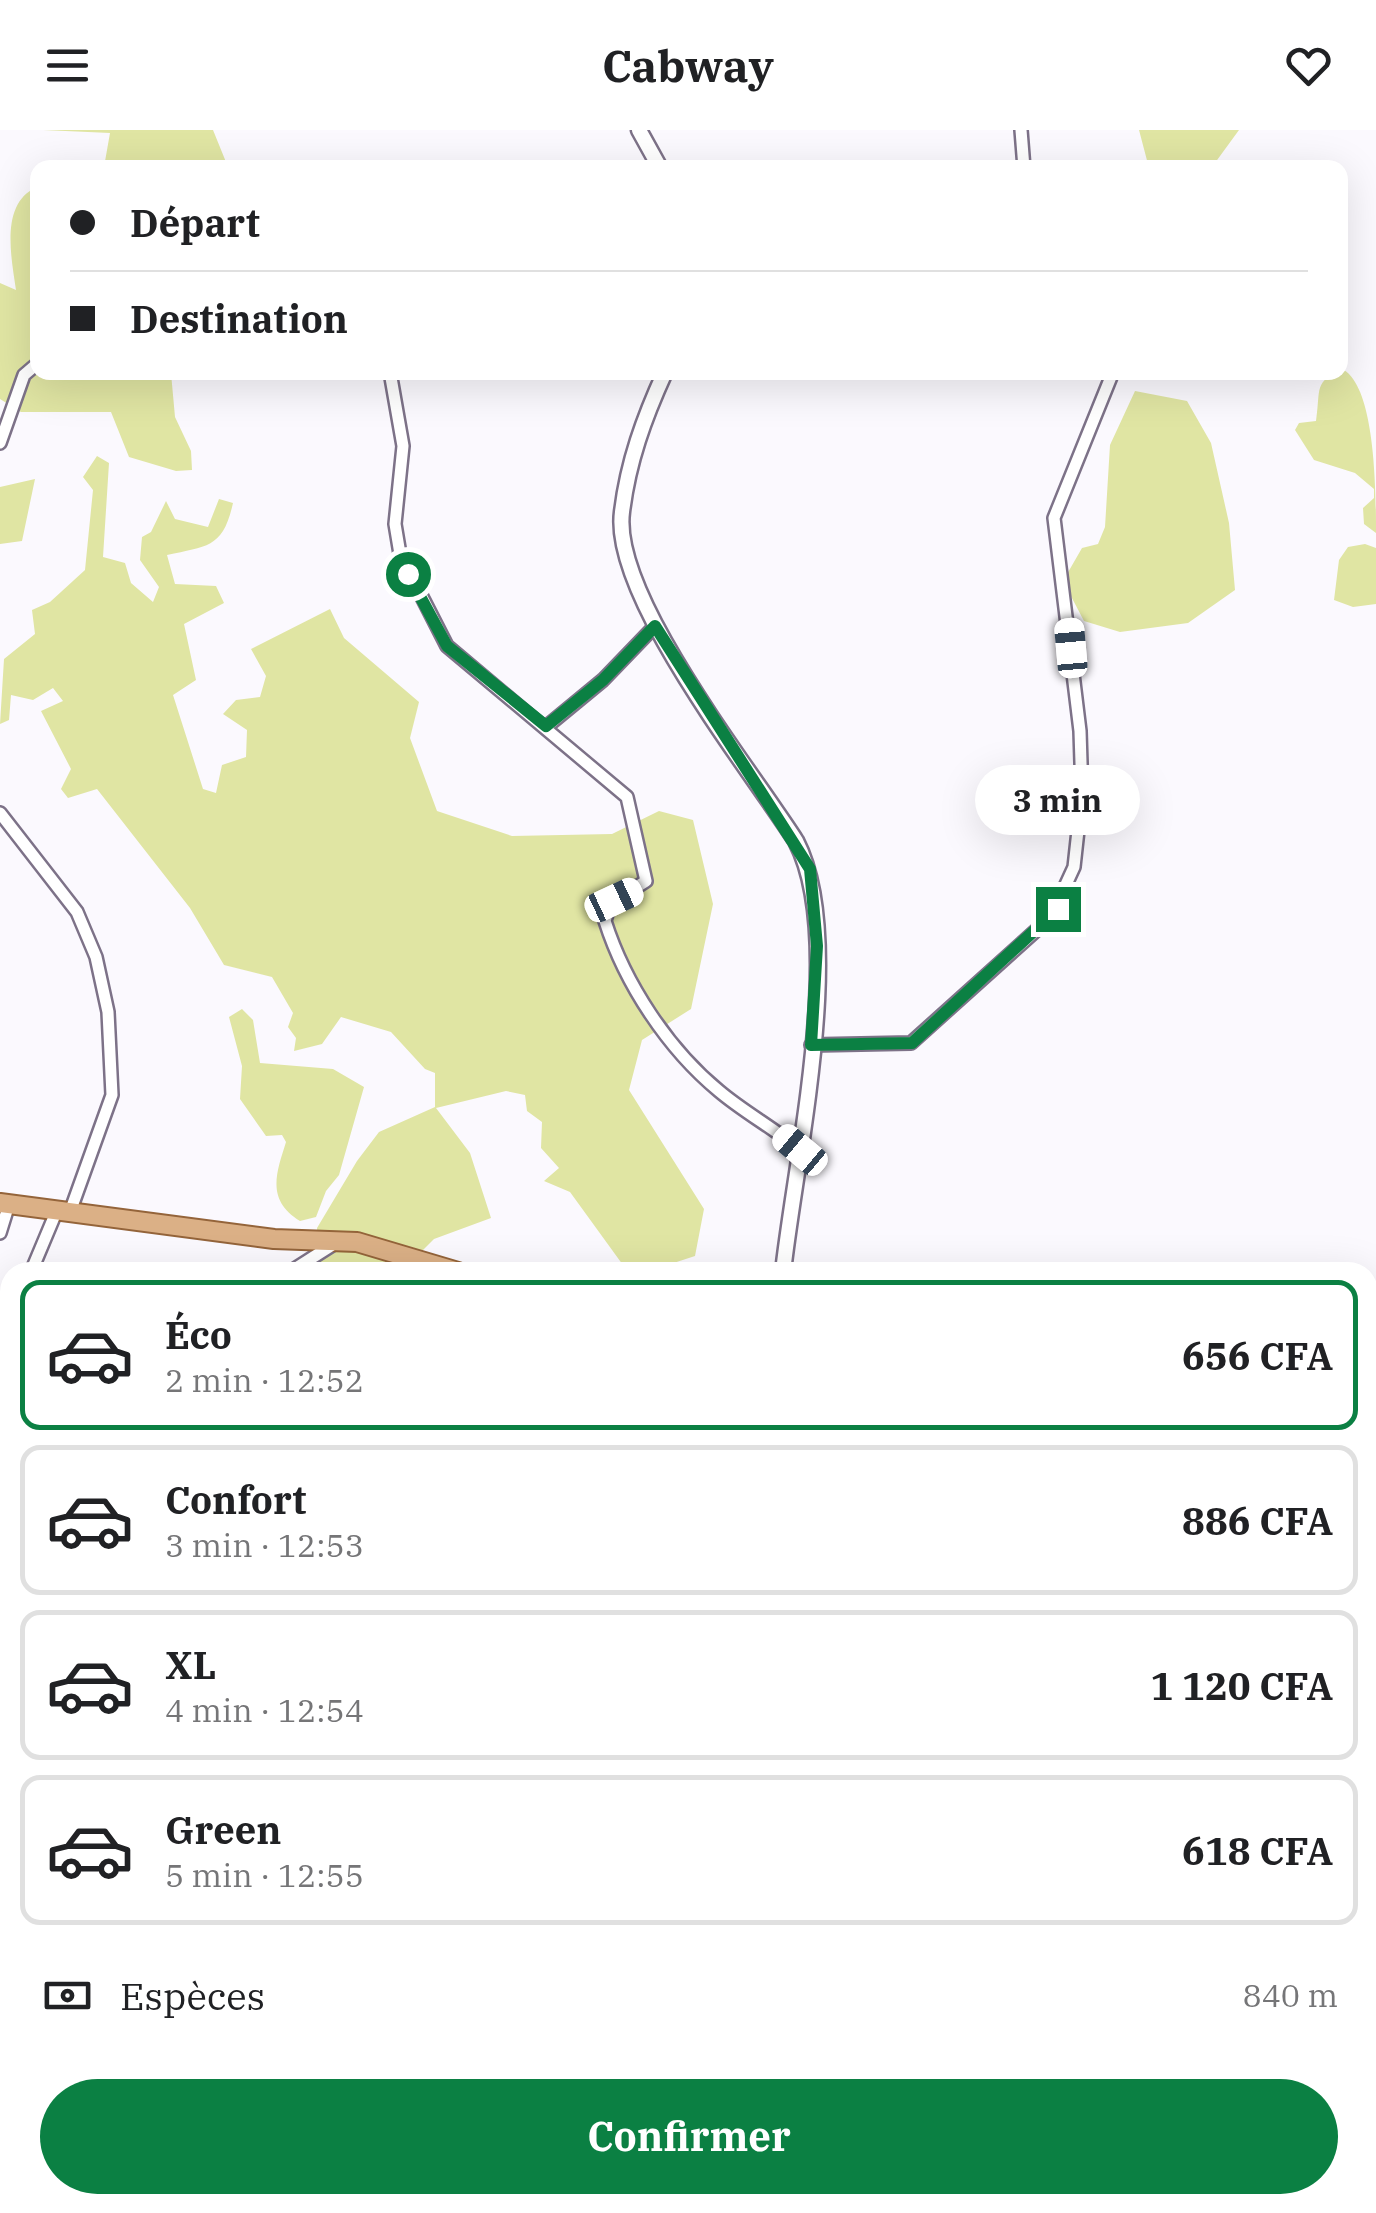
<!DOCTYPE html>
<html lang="fr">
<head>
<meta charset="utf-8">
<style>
  body { margin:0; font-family:"IBM Plex Serif",serif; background:#f2f2f2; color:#202124; height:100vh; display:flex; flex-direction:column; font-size:38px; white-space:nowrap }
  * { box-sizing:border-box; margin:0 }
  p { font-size:32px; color:#757577 }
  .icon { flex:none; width:55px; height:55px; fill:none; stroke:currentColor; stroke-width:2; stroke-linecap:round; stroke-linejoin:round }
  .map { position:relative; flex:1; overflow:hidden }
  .drawer { position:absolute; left:0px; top:1132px; width:1378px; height:952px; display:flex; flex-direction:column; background:#fff; border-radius:30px 30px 0 0; box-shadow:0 10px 40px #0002 }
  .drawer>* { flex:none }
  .banner { position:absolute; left:30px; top:30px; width:1318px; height:220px; border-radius:20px; box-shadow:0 10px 40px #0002; display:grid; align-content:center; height:220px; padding:0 40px; background:#fff }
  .end { position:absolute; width:45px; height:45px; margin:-22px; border:12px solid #0b8043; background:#fff; box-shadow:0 0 0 5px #fff }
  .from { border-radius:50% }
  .bubble { position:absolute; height:70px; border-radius:35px; background:#fff; box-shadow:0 10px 40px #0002; font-size:32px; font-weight:700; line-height:70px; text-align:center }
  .car { position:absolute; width:30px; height:60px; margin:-30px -15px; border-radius:12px; box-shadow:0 0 8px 2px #0007; background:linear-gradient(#fff 24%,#345 0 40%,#fff 0 76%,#345 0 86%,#fff 0) }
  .banner b { display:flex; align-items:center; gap:35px; height:95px; font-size:38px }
  .banner b+b { border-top:2px solid #e0e0e0 }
  .banner i { width:25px; height:25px; background:#202124 }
  ul { padding:18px 0 0; list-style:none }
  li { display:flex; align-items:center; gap:30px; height:150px; margin:0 20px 15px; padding:0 20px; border:5px solid #e0e0e0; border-radius:20px }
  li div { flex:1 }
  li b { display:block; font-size:38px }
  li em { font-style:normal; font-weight:700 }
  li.selected { border-color:#0b8043 }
  li>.icon { width:90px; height:90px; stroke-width:1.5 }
  .pay { display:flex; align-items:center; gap:25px; height:110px; padding:0 40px; font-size:38px }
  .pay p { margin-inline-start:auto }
  .button { display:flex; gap:20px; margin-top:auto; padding:20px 40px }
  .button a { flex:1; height:115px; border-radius:60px; background:#0b8043; color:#fff; font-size:40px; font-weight:700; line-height:115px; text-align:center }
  header { display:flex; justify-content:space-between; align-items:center; height:130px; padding:0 40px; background:#fff; font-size:45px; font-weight:700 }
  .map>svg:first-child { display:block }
  .green { fill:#e0e5a3 }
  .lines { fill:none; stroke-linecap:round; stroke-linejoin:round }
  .river { stroke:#7dd2f6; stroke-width:15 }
  .minor-casing { stroke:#7d7288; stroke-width:16 }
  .tertiary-casing { stroke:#7d7288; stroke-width:19 }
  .primary-casing { stroke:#94643a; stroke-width:22 }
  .minor { stroke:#fff; stroke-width:11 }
  .tertiary { stroke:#fff; stroke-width:14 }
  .primary { stroke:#dbb086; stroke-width:18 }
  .route { stroke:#0b8043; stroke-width:12 }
</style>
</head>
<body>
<header><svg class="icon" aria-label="menu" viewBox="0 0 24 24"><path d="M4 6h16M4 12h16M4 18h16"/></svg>Cabway<svg class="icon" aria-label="heart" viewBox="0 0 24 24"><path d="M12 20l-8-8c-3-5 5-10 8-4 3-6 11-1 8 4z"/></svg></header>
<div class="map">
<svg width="1376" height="2083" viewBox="0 0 1376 2083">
  <rect width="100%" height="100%" fill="#fbf9fe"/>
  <path class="green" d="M 43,0 L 213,0 L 228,37 L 104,37 L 110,3 Z
    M 1139,0 L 1239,0 L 1212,37 L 1149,38 Z
    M 37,57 L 38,242 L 171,243 L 175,287 L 191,321 L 192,340 L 176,341 L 129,327 L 111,282 L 21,282 L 0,269 L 0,153 L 16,160 C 11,126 0,73 37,57 Z
    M 1344,240 C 1376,260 1376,364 1376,403 L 1364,394 L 1363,378 L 1374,368 L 1374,359 L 1355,343 L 1314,330 L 1295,300 L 1299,293 L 1316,291 C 1321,258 1313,251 1344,240 Z
    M 1135,261 L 1187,271 L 1211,313 L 1229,393 L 1235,460 L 1188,493 L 1120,502 L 1084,491 L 1063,451 L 1082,418 L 1098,414 L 1105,397 L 1110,315 Z
    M 97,326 L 109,333 L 103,427 L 125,433 L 131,453 L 153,472 L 159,457 L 140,430 L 142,407 L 151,402 L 166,371 L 175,389 L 208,397 L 219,369 L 233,373 C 223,418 208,416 167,425 L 175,454 L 216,456 L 224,473 L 184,494 L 196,550 L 173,565 L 203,659 L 216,663 L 222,635 L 246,627 L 247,600 L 223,584 L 236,570 L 260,567 L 266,546 L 251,519 L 330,479 L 344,508 L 419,572 L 410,608 L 437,681 L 512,706 L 612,704 L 659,681 L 693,690 L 713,774 L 691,879 L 642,910 L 629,960 L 704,1079 L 695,1126 L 646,1142 L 628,1142 L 570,1062 L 544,1051 L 559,1038 L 541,1018 L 542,992 L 527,981 L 525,965 L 506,961 L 436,978 L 470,1023 L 491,1088 L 434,1109 L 401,1142 L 320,1142 L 317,1098 L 357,1031 L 379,1002 L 435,977 L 435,943 L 425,939 L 391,902 L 341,887 L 322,914 L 294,921 L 296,908 L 288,897 L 293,883 L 272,847 L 224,835 L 190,778 L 97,659 L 68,668 L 61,659 L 71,639 L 41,581 L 63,571 L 53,558 L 33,570 L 11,565 L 9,590 L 0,594 L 4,529 L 35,504 L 32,480 L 50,472 L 85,440 L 93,360 L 83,347 Z
    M 35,349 L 22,411 L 0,414 L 0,357 Z
    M 1365,414 L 1376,418 L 1376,474 L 1353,477 L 1334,470 L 1339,430 L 1348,417 Z
    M 242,879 L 253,890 L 260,933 L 333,939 L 364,957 L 339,1045 L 326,1061 L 316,1087 L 300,1091 C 266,1070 276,1044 286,1012 L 282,1005 L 266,1006 L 240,969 L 242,936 L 229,887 Z
    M 287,2075 L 441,2075 L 425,2083 L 283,2083 Z
    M 657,2075 L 877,2075 L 872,2083 L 663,2083 Z"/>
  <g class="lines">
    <path class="river" d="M 524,2083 L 531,2075"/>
    <defs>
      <path id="minor" d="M 1021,0 L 1024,38
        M 390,242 L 403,316 L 395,394 L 400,424 L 447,516 L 627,667 L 646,751 L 610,774 L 605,791 C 625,854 668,919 719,961 C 745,983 774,998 800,1020
        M 0,313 L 24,245 L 38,233
        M 546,597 L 603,550 L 655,496
        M 0,683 L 77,782 L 96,827 L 108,882 L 112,965 L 70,1082
        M 811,915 L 911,913 L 1051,787 L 1074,737 L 1082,664 L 1080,601 L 1054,388 L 1113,242
        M 0,1103 L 9,1074
        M 31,1142 L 57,1080
        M 290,1142 L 337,1112
        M 1368,1188 L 1376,1178
        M 0,1308 L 10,1276
        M 0,1466 L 10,1461
        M 0,1833 L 10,1837
        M 312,2083 L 324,2075
        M 889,2083 L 897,2075
        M 982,2083 L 984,2075
        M 1120,2083 L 1125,2075"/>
      <path id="tertiary" d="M 639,0 L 660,38
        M 665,242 C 644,288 628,332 622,382 C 611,465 748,636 796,711 C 847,809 795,1030 783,1142"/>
      <path id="primary" d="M 0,1073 L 274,1109 L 357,1112 L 458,1142
        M 1212,2075 L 1218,2083"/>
    </defs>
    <use href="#minor" class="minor-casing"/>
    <use href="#tertiary" class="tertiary-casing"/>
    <use href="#primary" class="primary-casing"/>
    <use href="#minor" class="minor"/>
    <use href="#tertiary" class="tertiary"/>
    <use href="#primary" class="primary"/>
  </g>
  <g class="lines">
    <path class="route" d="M 408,444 L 447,516 L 546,596 L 603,550 L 655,496 L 810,739 L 817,816 L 811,915 L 912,913 L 1058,779"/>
  </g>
</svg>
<i class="end from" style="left:408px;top:444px"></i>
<i class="end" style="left:1058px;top:779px"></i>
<div class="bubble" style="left:975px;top:635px;width:165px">3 min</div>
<i class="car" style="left:1071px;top:518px;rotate:355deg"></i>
<i class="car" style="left:614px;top:770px;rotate:65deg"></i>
<i class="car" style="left:800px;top:1020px;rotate:310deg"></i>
<div class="banner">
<b><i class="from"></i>Départ</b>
<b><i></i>Destination</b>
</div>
<section class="drawer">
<ul>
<li class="selected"><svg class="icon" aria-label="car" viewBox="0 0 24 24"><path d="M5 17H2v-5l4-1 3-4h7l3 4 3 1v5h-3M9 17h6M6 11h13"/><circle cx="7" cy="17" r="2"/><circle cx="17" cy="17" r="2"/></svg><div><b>Éco</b><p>2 min · 12:52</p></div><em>656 CFA</em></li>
<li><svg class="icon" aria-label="car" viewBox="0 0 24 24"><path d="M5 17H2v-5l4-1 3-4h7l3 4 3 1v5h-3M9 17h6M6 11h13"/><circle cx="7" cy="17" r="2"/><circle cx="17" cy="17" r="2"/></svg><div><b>Confort</b><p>3 min · 12:53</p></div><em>886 CFA</em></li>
<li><svg class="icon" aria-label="car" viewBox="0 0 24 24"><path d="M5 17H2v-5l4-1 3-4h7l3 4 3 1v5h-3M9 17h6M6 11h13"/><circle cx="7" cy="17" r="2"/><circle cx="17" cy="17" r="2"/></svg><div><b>XL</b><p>4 min · 12:54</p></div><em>1 120 CFA</em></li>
<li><svg class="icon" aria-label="car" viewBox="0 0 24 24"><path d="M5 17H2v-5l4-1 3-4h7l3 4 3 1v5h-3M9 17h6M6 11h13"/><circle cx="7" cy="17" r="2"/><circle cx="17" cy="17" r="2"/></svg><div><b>Green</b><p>5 min · 12:55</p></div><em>618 CFA</em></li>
</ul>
<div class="pay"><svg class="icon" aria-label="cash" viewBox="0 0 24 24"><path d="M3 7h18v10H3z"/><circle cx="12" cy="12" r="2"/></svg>Espèces<p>840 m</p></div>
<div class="button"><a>Confirmer</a></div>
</section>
</div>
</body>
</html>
